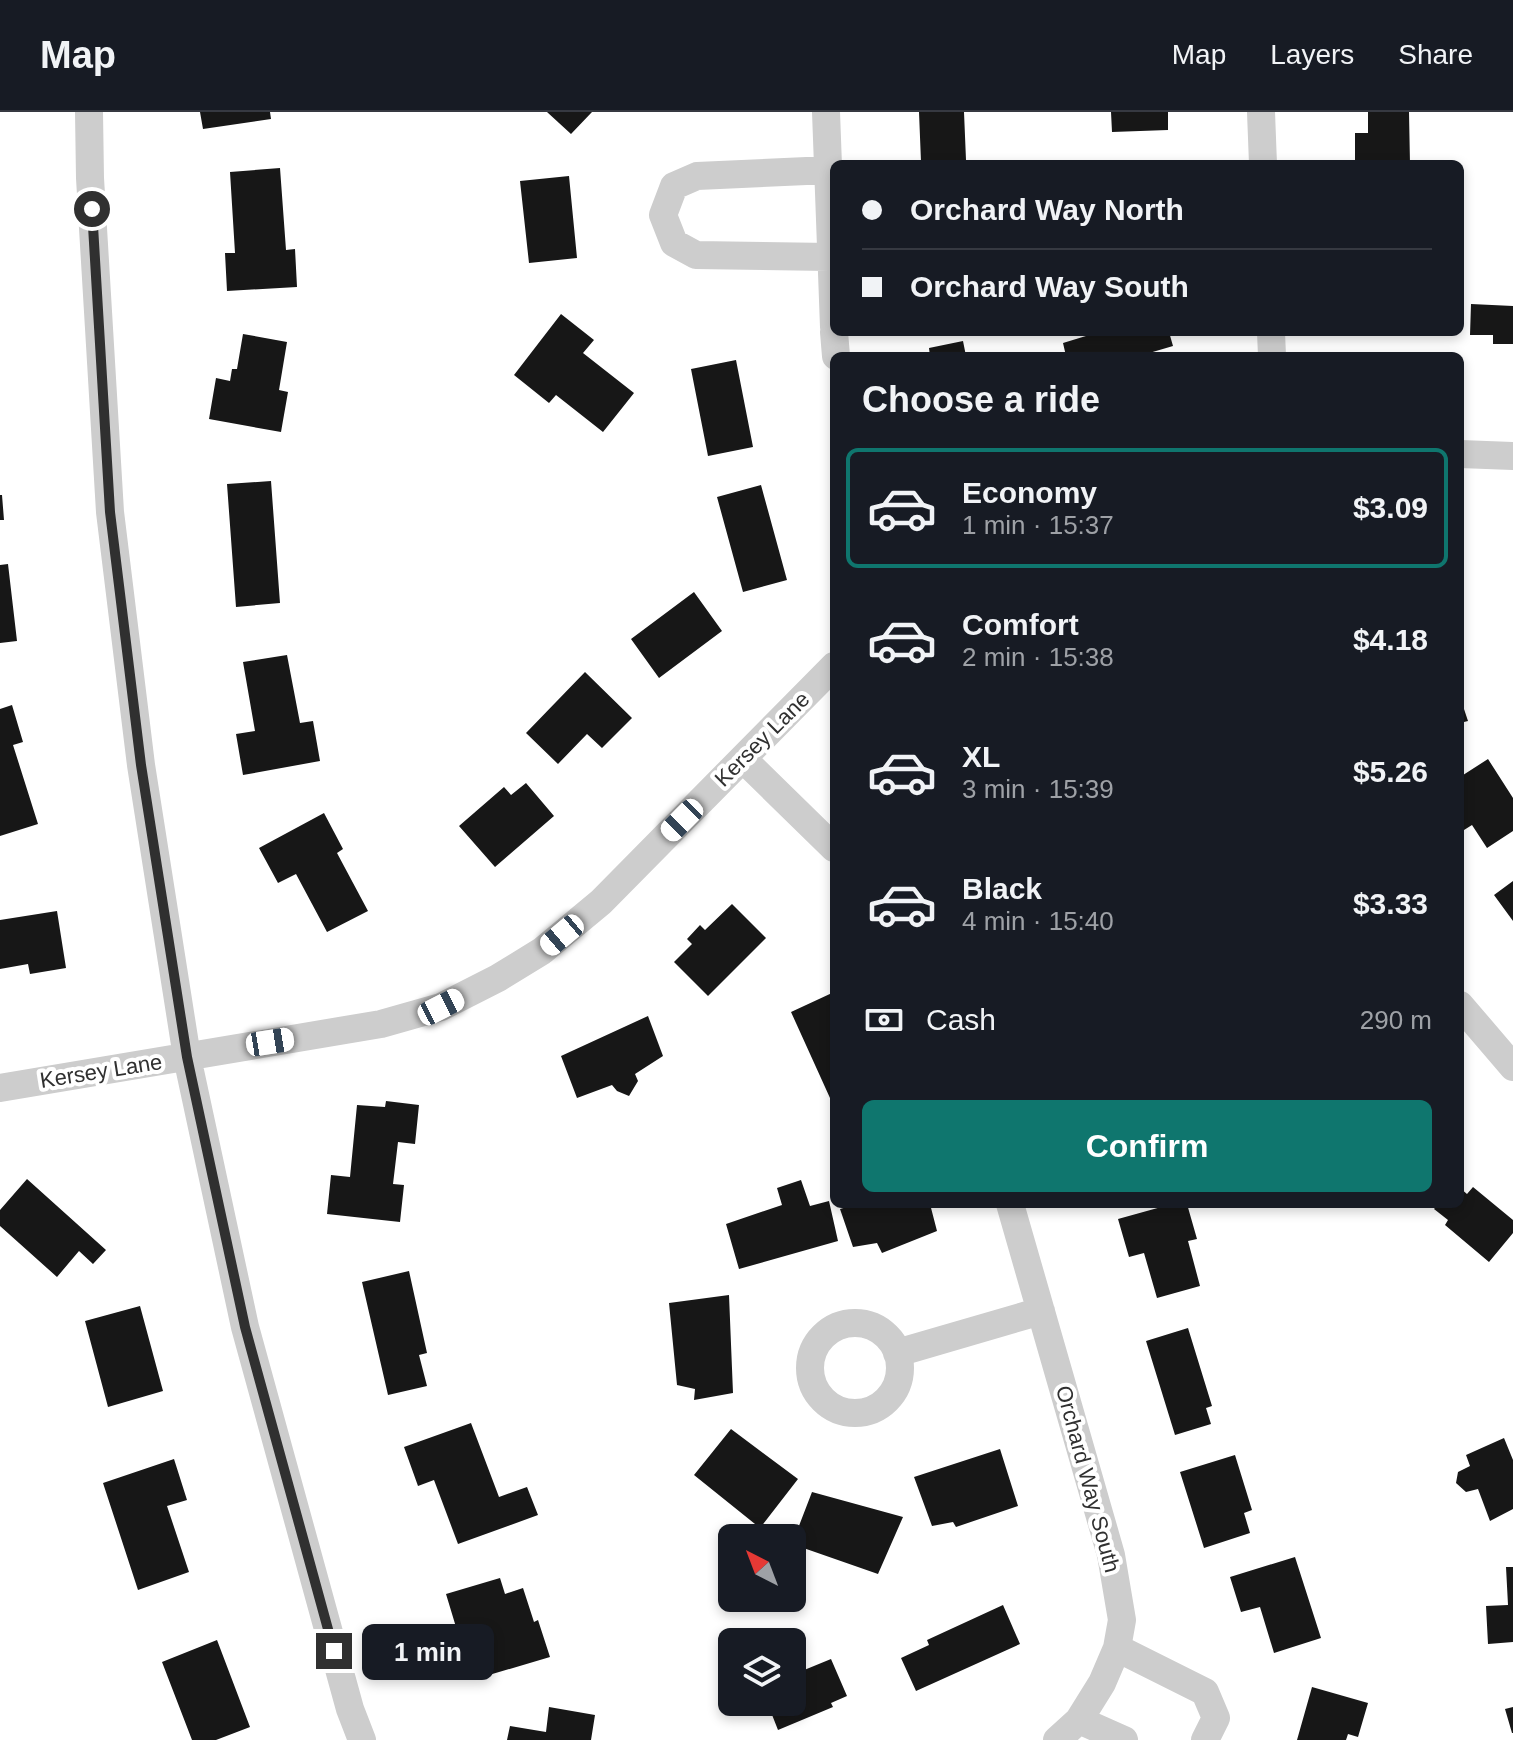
<!DOCTYPE html>
<html lang="en">
<head>
<meta charset="utf-8">
<style>
  body { margin:0; font-family:Arial,sans-serif; background:#20242c; color:#f1f3f6; height:100vh; display:flex; flex-direction:column; font-size:30px; white-space:nowrap }
  * { box-sizing:border-box; margin:0 }
  p { font-size:26px; color:#9ea1a6 }
  .icon { flex:none; width:44px; height:44px; fill:none; stroke:currentColor; stroke-width:2; stroke-linecap:round; stroke-linejoin:round }
  .map { position:relative; flex:1; overflow:hidden }
  .drawer { position:absolute; left:830px; top:240px; width:634px; height:856px; display:flex; flex-direction:column; background:#171b24; border-radius:12px; box-shadow:0 4px 12px #0003 }
  .drawer>* { flex:none }
  .banner { position:absolute; left:830px; top:48px; width:634px; height:176px; border-radius:12px; box-shadow:0 4px 12px #0003; display:grid; align-content:center; height:176px; padding:0 32px; background:#171b24 }
  .needle { width:52px; rotate:318deg }
  .controls { position:absolute; left:718px; top:1412px; display:grid; gap:16px }
  .controls a { display:grid; place-items:center; width:88px; height:88px; border-radius:12px; background:#171b24; box-shadow:0 4px 12px #0003; font-size:40px }
  .end { position:absolute; width:36px; height:36px; margin:-18px; border:10px solid #303030; background:#fff; box-shadow:0 0 0 4px #fff }
  .from { border-radius:50% }
  .bubble { position:absolute; height:56px; border-radius:12px; background:#171b24; box-shadow:0 4px 12px #0003; font-size:26px; font-weight:700; line-height:56px; text-align:center }
  .car { position:absolute; width:24px; height:48px; margin:-24px -12px; border-radius:10px; box-shadow:0 0 6px 2px #0007; background:linear-gradient(#fff 24%,#345 0 40%,#fff 0 76%,#345 0 86%,#fff 0) }
  .banner b { display:flex; align-items:center; gap:28px; height:76px; font-size:30px }
  .banner b+b { border-top:2px solid #363941 }
  .banner i { width:20px; height:20px; background:#f1f3f6 }
  ul { padding:0; list-style:none }
  li { display:flex; align-items:center; gap:24px; height:120px; margin:0 16px 12px; padding:0 16px; border:4px solid transparent; border-radius:12px }
  li div { flex:1 }
  li b { display:block; font-size:30px }
  li em { font-style:normal; font-weight:700 }
  li.current { border-color:#0f766e }
  li>.icon { width:72px; height:72px; stroke-width:1.5 }
  h2 { padding:0 32px; font-size:36px; line-height:96px }
  .pay { display:flex; align-items:center; gap:20px; height:88px; padding:0 32px; font-size:30px }
  .pay p { margin-inline-start:auto }
  .action { display:flex; gap:16px; margin-top:auto; padding:16px 32px }
  .action a { flex:1; height:92px; border-radius:12px; background:#0f766e; color:#fff; font-size:32px; font-weight:700; line-height:92px; text-align:center }
  header { display:flex; align-items:center; gap:48px; box-sizing:border-box; height:112px; padding:0 40px; background:#171b24; border-bottom:2px solid #363941 }
  header strong { font-size:38px }
  nav { display:flex; gap:44px; margin-inline-start:auto; font-size:28px }
  .map>svg:first-child { display:block }
  .building { fill:#171717 }
  .lines { fill:none; stroke-linecap:round; stroke-linejoin:round }
  .minor { stroke:#cdcdcd; stroke-width:28 }
  .route { stroke:#303030; stroke-width:10 }
  .labels { text-anchor:middle; dominant-baseline:central; stroke-width:8; stroke-linejoin:round; paint-order:stroke }
  .street-label { font-size:22px; fill:#303030; stroke:#fff }
</style>
</head>
<body>
<header>
<strong>Map</strong>
<nav><a>Map</a><a>Layers</a><a>Share</a></nav>
</header>
<div class="map">
<svg width="1513" height="1628" viewBox="0 0 1513 1628">
  <rect width="100%" height="100%" fill="#fff"/>
  <path class="building" d="M 200,0 L 270,0 L 271,7 L 203,17 Z
    M 547,0 L 592,0 L 571,22 Z
    M 919,0 L 964,0 L 966,48 L 921,50 Z
    M 1111,0 L 1168,0 L 1168,18 L 1112,20 Z
    M 1368,0 L 1409,0 L 1410,52 L 1355,52 L 1355,21 L 1368,21 Z
    M 280,56 L 286,138 L 295,137 L 297,175 L 227,179 L 225,141 L 235,141 L 230,60 Z
    M 569,64 L 577,146 L 529,151 L 520,69 Z
    M 1471,192 L 1513,194 L 1513,232 L 1493,232 L 1493,223 L 1470,223 Z
    M 561,202 L 594,228 L 583,241 L 634,281 L 603,320 L 556,283 L 549,291 L 514,263 Z
    M 1099,220 L 1169,220 L 1173,234 L 1139,244 L 1066,244 L 1063,231 Z
    M 243,222 L 287,230 L 279,278 L 288,280 L 281,320 L 209,307 L 216,266 L 230,269 L 232,257 L 237,257 Z
    M 963,229 L 966,244 L 930,244 L 929,236 Z
    M 736,248 L 753,335 L 708,344 L 691,257 Z
    M 271,369 L 280,491 L 236,495 L 227,372 Z
    M 761,373 L 787,468 L 743,480 L 717,385 Z
    M 0,383 L 2,383 L 4,408 L 0,408 Z
    M 8,452 L 17,529 L 0,531 L 0,453 Z
    M 694,480 L 722,519 L 659,566 L 631,527 Z
    M 287,543 L 300,611 L 313,609 L 320,649 L 243,663 L 236,622 L 255,619 L 243,550 Z
    M 585,560 L 632,606 L 602,636 L 587,622 L 558,652 L 526,621 Z
    M 1460,585 L 1468,609 L 1460,611 Z
    M 12,593 L 23,630 L 13,633 L 38,712 L 0,724 L 0,597 Z
    M 1488,647 L 1513,686 L 1513,719 L 1487,736 L 1472,713 L 1464,718 L 1460,712 L 1460,665 Z
    M 526,671 L 554,704 L 495,755 L 459,714 L 504,675 L 511,683 Z
    M 324,701 L 343,737 L 337,741 L 368,799 L 327,820 L 296,762 L 278,771 L 259,736 Z
    M 1513,769 L 1513,809 L 1494,783 Z
    M 732,792 L 766,826 L 708,884 L 674,850 L 692,832 L 687,827 L 700,813 L 705,818 Z
    M 57,799 L 66,856 L 30,862 L 28,852 L 0,857 L 0,808 Z
    M 832,881 L 834,984 L 830,986 L 791,900 Z
    M 648,904 L 663,944 L 635,962 L 638,969 L 629,984 L 617,979 L 612,973 L 577,986 L 561,944 Z
    M 386,989 L 419,993 L 415,1032 L 398,1030 L 393,1072 L 404,1073 L 400,1110 L 327,1102 L 331,1063 L 350,1065 L 357,993 L 385,995 Z
    M 27,1067 L 106,1138 L 93,1152 L 79,1139 L 57,1165 L 0,1114 L 0,1098 Z
    M 801,1068 L 810,1094 L 829,1089 L 838,1129 L 739,1157 L 726,1112 L 782,1093 L 777,1076 Z
    M 1473,1075 L 1513,1108 L 1513,1121 L 1489,1150 L 1445,1113 L 1448,1108 L 1434,1097 L 1438,1092 L 1460,1092 L 1460,1076 L 1467,1082 Z
    M 857,1092 L 930,1092 L 937,1119 L 882,1141 L 877,1131 L 853,1135 L 840,1097 Z
    M 1172,1092 L 1187,1092 L 1197,1127 L 1188,1129 L 1200,1174 L 1157,1186 L 1144,1141 L 1129,1145 L 1118,1107 Z
    M 409,1159 L 427,1241 L 419,1243 L 427,1274 L 388,1283 L 362,1170 Z
    M 729,1183 L 733,1281 L 694,1288 L 695,1277 L 677,1273 L 669,1191 Z
    M 140,1194 L 163,1279 L 108,1295 L 85,1209 Z
    M 1188,1216 L 1212,1294 L 1206,1296 L 1211,1312 L 1175,1323 L 1146,1229 Z
    M 471,1311 L 499,1385 L 527,1375 L 538,1403 L 458,1432 L 434,1368 L 418,1374 L 404,1335 Z
    M 731,1317 L 798,1367 L 760,1416 L 694,1363 Z
    M 1504,1326 L 1513,1348 L 1513,1397 L 1490,1409 L 1478,1377 L 1466,1380 L 1456,1371 L 1458,1360 L 1470,1354 L 1466,1343 Z
    M 1000,1337 L 1018,1394 L 956,1415 L 953,1410 L 932,1414 L 914,1365 Z
    M 1235,1343 L 1252,1398 L 1244,1401 L 1250,1421 L 1204,1436 L 1180,1360 Z
    M 174,1347 L 187,1388 L 167,1394 L 189,1460 L 138,1478 L 103,1371 Z
    M 812,1380 L 903,1405 L 878,1462 L 792,1432 Z
    M 1295,1445 L 1321,1526 L 1274,1541 L 1260,1495 L 1241,1500 L 1230,1465 Z
    M 1506,1455 L 1513,1455 L 1513,1530 L 1488,1532 L 1486,1494 L 1508,1493 Z
    M 500,1466 L 505,1482 L 523,1476 L 534,1510 L 538,1508 L 550,1545 L 472,1568 L 446,1482 Z
    M 1003,1493 L 1020,1532 L 916,1579 L 901,1546 L 929,1533 L 927,1528 Z
    M 217,1528 L 250,1615 L 216,1628 L 192,1628 L 162,1550 Z
    M 831,1547 L 847,1584 L 831,1591 L 833,1595 L 778,1618 L 767,1590 L 792,1590 L 792,1563 Z
    M 1312,1575 L 1368,1591 L 1358,1625 L 1348,1622 L 1346,1628 L 1297,1628 Z
    M 549,1595 L 595,1603 L 591,1628 L 507,1628 L 510,1614 L 546,1620 Z
    M 1513,1595 L 1513,1621 L 1512,1621 L 1505,1597 Z"/>
  <g class="lines">
    <path class="minor" d="M 89,0 L 90,66 L 110,400 L 141,653 L 187,945 L 245,1215 L 350,1597 L 362,1628
      M 826,0 L 834,215
      M 1261,0 L 1263,52
      M 829,58 L 697,64 L 674,74 L 663,103 L 674,131 L 696,143 L 830,145
      M 834,220 L 836,244
      M 1271,220 L 1272,244
      M 1460,342 L 1513,344
      M 743,647 L 834,736
      M 1460,893 L 1513,955
      M 0,976 L 381,912 L 441,895 L 498,866 L 542,839 L 601,790 L 834,554
      M 1010,1092 L 1111,1443 L 1122,1508 L 1117,1536 L 1102,1571 L 1079,1608 L 1057,1628
      M810 1256a45 45 0 1 1 90 0a45 45 0 1 1-90 0Z
      M 897,1241 L 1041,1199
      M 1117,1536 L 1205,1580 L 1216,1606 L 1205,1628
      M 1079,1608 L 1124,1628"/>
  </g>
  <g class="lines">
    <path class="route" d="M 92,97 L 110,400 L 141,653 L 187,945 L 245,1215 L 334,1539"/>
  </g>
  <g class="labels">
    <g class="street-label">
      <text transform="translate(762 627) rotate(-45)">Kersey Lane</text>
      <text transform="translate(101 959) rotate(-9)">Kersey Lane</text>
      <text transform="translate(1088 1367) rotate(75)">Orchard Way South</text>
    </g>
  </g>
</svg>
<div class="controls">
<a><svg class="needle" viewBox="-14 -14 28 28"><path d="M0-13l5 13h-10z" fill="#e53935"/><path d="M0 13l5-13h-10z" fill="#9ea1a6"/></svg></a>
<a><svg class="icon" aria-label="layers" viewBox="0 0 24 24"><path d="M12 4l9 5-9 5-9-5zM3 14l9 5 9-5"/></svg></a>
</div>
<i class="end from" style="left:92px;top:97px"></i>
<i class="end" style="left:334px;top:1539px"></i>
<div class="bubble" style="left:362px;top:1512px;width:132px">1 min</div>
<i class="car" style="left:682px;top:708px;rotate:225deg"></i>
<i class="car" style="left:562px;top:823px;rotate:230deg"></i>
<i class="car" style="left:441px;top:895px;rotate:63deg"></i>
<i class="car" style="left:270px;top:930px;rotate:81deg"></i>
<div class="banner">
<b><i class="from"></i>Orchard Way North</b>
<b><i></i>Orchard Way South</b>
</div>
<section class="drawer">
<h2>Choose a ride</h2>
<ul>
<li class="current"><svg class="icon" aria-label="car" viewBox="0 0 24 24"><path d="M5 17H2v-5l4-1 3-4h7l3 4 3 1v5h-3M9 17h6M6 11h13"/><circle cx="7" cy="17" r="2"/><circle cx="17" cy="17" r="2"/></svg><div><b>Economy</b><p>1 min · 15:37</p></div><em>$3.09</em></li>
<li><svg class="icon" aria-label="car" viewBox="0 0 24 24"><path d="M5 17H2v-5l4-1 3-4h7l3 4 3 1v5h-3M9 17h6M6 11h13"/><circle cx="7" cy="17" r="2"/><circle cx="17" cy="17" r="2"/></svg><div><b>Comfort</b><p>2 min · 15:38</p></div><em>$4.18</em></li>
<li><svg class="icon" aria-label="car" viewBox="0 0 24 24"><path d="M5 17H2v-5l4-1 3-4h7l3 4 3 1v5h-3M9 17h6M6 11h13"/><circle cx="7" cy="17" r="2"/><circle cx="17" cy="17" r="2"/></svg><div><b>XL</b><p>3 min · 15:39</p></div><em>$5.26</em></li>
<li><svg class="icon" aria-label="car" viewBox="0 0 24 24"><path d="M5 17H2v-5l4-1 3-4h7l3 4 3 1v5h-3M9 17h6M6 11h13"/><circle cx="7" cy="17" r="2"/><circle cx="17" cy="17" r="2"/></svg><div><b>Black</b><p>4 min · 15:40</p></div><em>$3.33</em></li>
</ul>
<div class="pay"><svg class="icon" aria-label="cash" viewBox="0 0 24 24"><path d="M3 7h18v10H3z"/><circle cx="12" cy="12" r="2"/></svg>Cash<p>290 m</p></div>
<div class="action"><a>Confirm</a></div>
</section>
</div>
</body>
</html>
